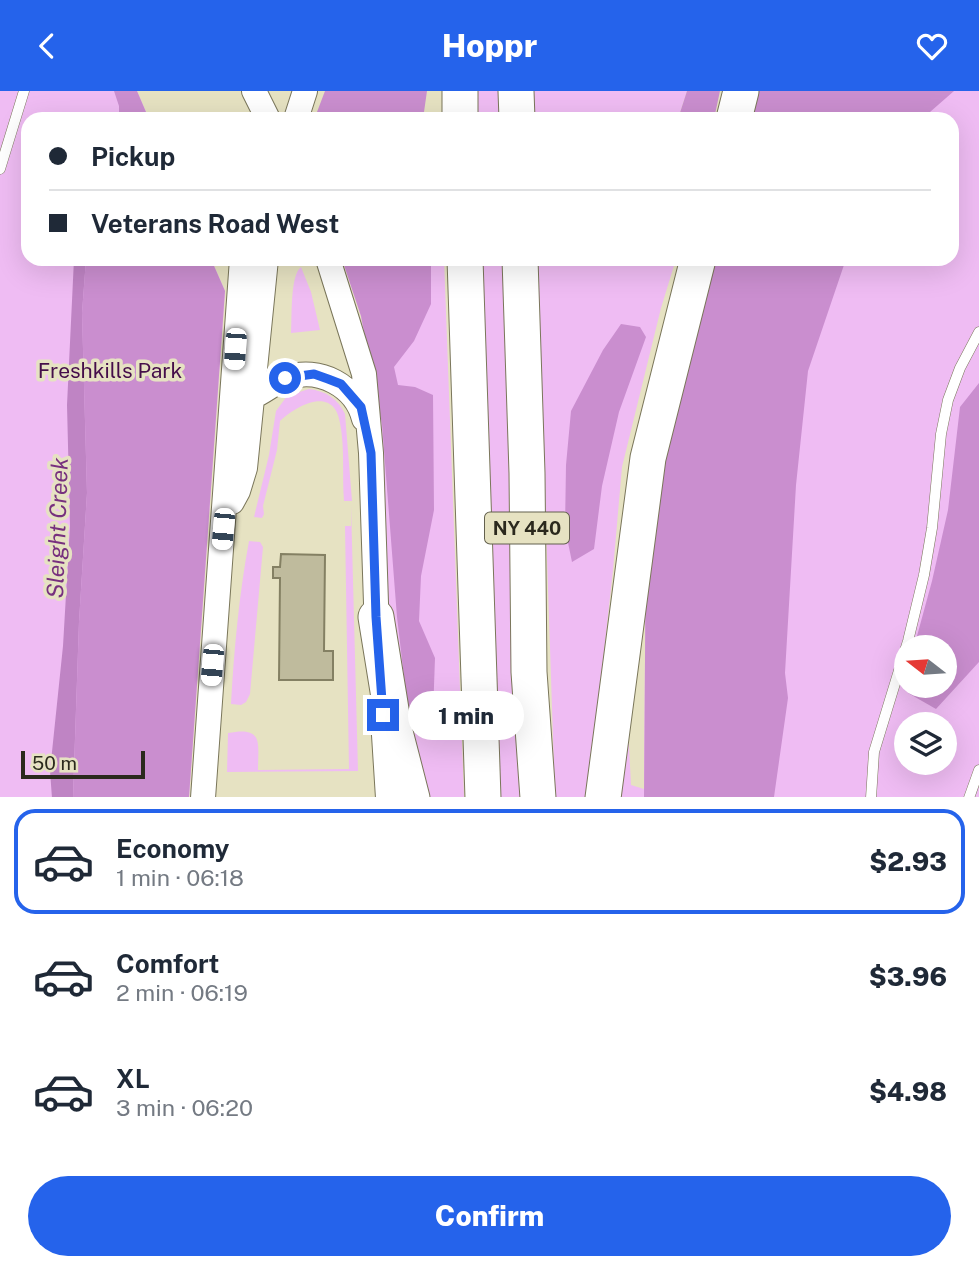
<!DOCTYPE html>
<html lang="en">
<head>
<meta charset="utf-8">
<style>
  body { margin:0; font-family:"Public Sans",sans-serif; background:#f2f2f3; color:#1f2937; height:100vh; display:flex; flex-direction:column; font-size:26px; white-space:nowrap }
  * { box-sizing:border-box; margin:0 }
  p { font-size:23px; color:#747a83 }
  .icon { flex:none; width:38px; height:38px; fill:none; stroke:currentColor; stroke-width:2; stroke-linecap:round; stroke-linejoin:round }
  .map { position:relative; height:706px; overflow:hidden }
  .drawer { display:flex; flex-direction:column; background:#fff; flex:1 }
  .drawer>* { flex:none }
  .top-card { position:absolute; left:21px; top:21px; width:938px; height:154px; border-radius:21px; box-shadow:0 7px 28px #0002; display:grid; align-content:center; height:154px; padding:0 28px; background:#fff }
  .needle { width:46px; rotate:287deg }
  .controls { position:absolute; left:894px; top:544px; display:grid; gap:14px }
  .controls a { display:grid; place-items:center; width:63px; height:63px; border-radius:50%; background:#fff; box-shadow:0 7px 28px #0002; font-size:35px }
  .scale { position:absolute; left:21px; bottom:18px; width:124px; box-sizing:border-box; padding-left:7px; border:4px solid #2b291d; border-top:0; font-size:19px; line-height:24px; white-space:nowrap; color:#2b291d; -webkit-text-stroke:5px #e6e2c2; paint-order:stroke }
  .end { position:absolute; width:32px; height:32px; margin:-16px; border:9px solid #2563eb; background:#fff; box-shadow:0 0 0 4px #fff }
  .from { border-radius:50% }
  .bubble { position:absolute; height:49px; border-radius:24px; background:#fff; box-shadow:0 7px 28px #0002; font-size:23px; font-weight:800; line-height:49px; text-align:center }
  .car { position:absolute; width:21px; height:42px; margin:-21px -10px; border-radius:9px; box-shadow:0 0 5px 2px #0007; background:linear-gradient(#fff 24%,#345 0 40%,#fff 0 76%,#345 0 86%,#fff 0) }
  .top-card b { display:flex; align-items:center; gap:24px; height:66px; font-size:26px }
  .top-card b+b { border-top:2px solid #e0e1e3 }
  .top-card i { width:18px; height:18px; background:#1f2937 }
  ul { padding:12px 0 0; list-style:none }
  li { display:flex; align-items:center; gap:21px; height:105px; margin:0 14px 10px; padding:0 14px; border:4px solid transparent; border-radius:21px }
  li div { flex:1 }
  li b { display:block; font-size:26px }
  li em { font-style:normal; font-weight:800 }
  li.current { border-color:#2563eb }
  li>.icon { width:63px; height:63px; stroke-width:1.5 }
  .cta { display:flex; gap:14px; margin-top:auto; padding:14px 28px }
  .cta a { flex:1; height:80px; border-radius:42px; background:#2563eb; color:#fff; font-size:28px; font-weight:800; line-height:80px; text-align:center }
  header { display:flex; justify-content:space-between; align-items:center; height:91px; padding:0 28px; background:#2563eb; color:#fff; font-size:32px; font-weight:800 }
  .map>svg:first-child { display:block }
  .green { fill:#efbcf3; fill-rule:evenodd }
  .forest { fill:#ca8ecf }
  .water { fill:#bf84c4 }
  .building { fill:#bfbb9d; stroke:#848063; stroke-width:2 }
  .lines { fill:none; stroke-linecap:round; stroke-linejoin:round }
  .service-casing { stroke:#7a765a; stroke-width:11 }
  .tertiary-casing { stroke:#7a765a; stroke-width:26 }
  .motorway-casing { stroke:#7a765a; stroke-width:37 }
  .service { stroke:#fff; stroke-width:10 }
  .tertiary { stroke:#fff; stroke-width:24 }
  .motorway { stroke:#fff; stroke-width:35 }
  .route { stroke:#2563eb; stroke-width:9 }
  .labels { text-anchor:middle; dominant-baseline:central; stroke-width:7; stroke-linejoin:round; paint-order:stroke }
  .shield { fill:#e6e2c2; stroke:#63604e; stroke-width:2 }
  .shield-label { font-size:19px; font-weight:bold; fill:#2b291d }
  .park-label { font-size:21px; fill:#450e4a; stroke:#e6e2c2 }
  .water-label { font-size:23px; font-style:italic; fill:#77307e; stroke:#e6e2c2 }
</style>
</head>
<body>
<header><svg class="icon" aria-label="back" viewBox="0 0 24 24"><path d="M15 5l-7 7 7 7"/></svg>Hoppr<svg class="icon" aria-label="heart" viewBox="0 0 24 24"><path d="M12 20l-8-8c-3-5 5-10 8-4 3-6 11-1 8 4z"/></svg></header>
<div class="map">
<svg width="979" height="707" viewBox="0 0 979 707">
  <rect width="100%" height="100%" fill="#e6e2c2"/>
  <path class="green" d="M 0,0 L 137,0 L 149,28 L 28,28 L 28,168 L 211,168 L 225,200 L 189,706 L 0,706 Z
    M 473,0 L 502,0 L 503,28 L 474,28 Z
    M 530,0 L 687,0 L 678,28 L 531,28 Z
    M 752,0 L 979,0 L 979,706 L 609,707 L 628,636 L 631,694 L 644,698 L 646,432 L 708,168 L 952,168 L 952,28 L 745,28 ZM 906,556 L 945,556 L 945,595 L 906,595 ZM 906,634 L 945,634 L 945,672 L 906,672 Z
    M 342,168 L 444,168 L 464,706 L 422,706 L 404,632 L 387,501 L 379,331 L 361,225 Z
    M 478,168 L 508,168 L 526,706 L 495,706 Z
    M 537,168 L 676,168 L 661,217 L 622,376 L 613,479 L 588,706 L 555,706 Z
    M 301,176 L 311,201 L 320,239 L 291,242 C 292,227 290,184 301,176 Z
    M 309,298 C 326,300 338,308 345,323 L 352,410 L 344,410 C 342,385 345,357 340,332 C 334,294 297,314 280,330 L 277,359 L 263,415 L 264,423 L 262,427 L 254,426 L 269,364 L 276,320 L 287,305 Z
    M 351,414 L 358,680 L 227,681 L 228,642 C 264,635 258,652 258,679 L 349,678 L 345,435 L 351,435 Z
    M 249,450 L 260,451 L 263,456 L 250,603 L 246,611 L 241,614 L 231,613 C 234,559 239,504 249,450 Z"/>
  <path class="forest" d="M 114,0 L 137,0 L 149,28 L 119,28 L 119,15 Z
    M 325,0 L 427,0 L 423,28 L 317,28 L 317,21 Z
    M 687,0 L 720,0 L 714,28 L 678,28 Z
    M 752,0 L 954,0 L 922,28 L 745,28 Z
    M 86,168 L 211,168 L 225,200 L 189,706 L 73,707 L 79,531 L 87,402 L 82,222 Z
    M 342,168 L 431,168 L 431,213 L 414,250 L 394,276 L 398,294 L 415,296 L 433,304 L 434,419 L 421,485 L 419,530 L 435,567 L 433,623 L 421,646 L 408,620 L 397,526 L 382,333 L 361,225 Z
    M 708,168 L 846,168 L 808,280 L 796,394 L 785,582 L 788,607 L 774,706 L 644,707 L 646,432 Z
    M 621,233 L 640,236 L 646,246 L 619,321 L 602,395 L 594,458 L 572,471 L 565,437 L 566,374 L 571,320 L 603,259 Z
    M 979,292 L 979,571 L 936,618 L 908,602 L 909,595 L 945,595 L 945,556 L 914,556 L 932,490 L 948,419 L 960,316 Z"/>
  <path class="water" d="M 74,168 L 86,168 L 82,222 L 87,402 L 79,531 L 73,706 L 52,707 L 50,680 L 63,555 L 70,435 L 67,314 Z"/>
  <path class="building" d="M 281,463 L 325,464 L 324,560 L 333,560 L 333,589 L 279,589 L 280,487 L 273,487 L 273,476 L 280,476 Z"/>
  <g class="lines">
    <defs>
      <path id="service" d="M 0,78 L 24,0
        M 871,707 L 874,661 L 908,550 L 924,484 L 932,437 L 941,343 L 948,309 L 960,277 L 979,241
        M 969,707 L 979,679"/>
      <path id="tertiary" d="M 254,0 L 268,28
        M 296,28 L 305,0
        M 328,168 L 364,283 L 371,362 L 377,542
        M 252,306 C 264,301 275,291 286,287 C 319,275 356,295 364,328
        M 232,411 L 238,400 L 245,377 L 266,168
        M 384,644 L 388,707
        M 203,707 L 242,168"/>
      <path id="motorway" d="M 460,0 L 460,28
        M 516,0 L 517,28
        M 734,28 L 741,0
        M 465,168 L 483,707
        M 520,168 L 527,382 L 529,581 L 538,707
        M 376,526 L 394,637 L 412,707
        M 603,707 L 648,367 L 698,168"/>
    </defs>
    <use href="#service" class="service-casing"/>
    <use href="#tertiary" class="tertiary-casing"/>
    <use href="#motorway" class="motorway-casing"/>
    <use href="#service" class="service"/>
    <use href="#tertiary" class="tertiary"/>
    <use href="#motorway" class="motorway"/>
  </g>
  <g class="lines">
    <path class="route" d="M 285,287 L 314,283 L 328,288 L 341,293 L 361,316 L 371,362 L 376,526 L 383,624"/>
  </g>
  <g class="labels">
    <rect class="shield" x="485" y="421.5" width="84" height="31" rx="5"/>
    <g class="shield-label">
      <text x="527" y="437">NY 440</text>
    </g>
    <g class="park-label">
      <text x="110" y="279">Freshkills Park</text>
    </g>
    <g class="water-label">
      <text transform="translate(57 437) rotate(-88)">Sleight Creek</text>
    </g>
  </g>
</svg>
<div class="controls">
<a><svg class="needle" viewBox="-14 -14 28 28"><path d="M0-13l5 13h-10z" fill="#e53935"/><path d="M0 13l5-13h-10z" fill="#747a83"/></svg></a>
<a><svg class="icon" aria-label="layers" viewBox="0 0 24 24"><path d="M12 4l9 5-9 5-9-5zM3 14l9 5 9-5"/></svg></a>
</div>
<div class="scale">50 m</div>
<i class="end from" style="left:285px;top:287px"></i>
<i class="end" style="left:383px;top:624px"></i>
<div class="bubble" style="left:408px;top:600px;width:116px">1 min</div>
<i class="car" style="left:235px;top:258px;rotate:184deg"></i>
<i class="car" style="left:223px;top:438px;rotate:185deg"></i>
<i class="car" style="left:212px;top:574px;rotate:185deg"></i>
<div class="top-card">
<b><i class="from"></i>Pickup</b>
<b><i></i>Veterans Road West</b>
</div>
</div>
<section class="drawer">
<ul>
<li class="current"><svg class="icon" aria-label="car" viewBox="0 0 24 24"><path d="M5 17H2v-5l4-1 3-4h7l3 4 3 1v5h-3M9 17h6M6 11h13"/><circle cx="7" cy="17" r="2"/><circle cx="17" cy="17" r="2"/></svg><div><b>Economy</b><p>1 min · 06:18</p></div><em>$2.93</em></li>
<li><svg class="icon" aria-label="car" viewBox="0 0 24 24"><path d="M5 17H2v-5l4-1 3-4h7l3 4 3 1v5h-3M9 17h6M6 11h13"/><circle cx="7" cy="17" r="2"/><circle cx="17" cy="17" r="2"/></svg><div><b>Comfort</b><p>2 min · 06:19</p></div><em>$3.96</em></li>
<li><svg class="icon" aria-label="car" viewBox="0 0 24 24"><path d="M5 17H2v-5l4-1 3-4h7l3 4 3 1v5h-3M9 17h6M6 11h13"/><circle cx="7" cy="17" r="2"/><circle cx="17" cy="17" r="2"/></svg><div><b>XL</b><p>3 min · 06:20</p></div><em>$4.98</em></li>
</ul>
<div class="cta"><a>Confirm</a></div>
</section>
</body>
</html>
